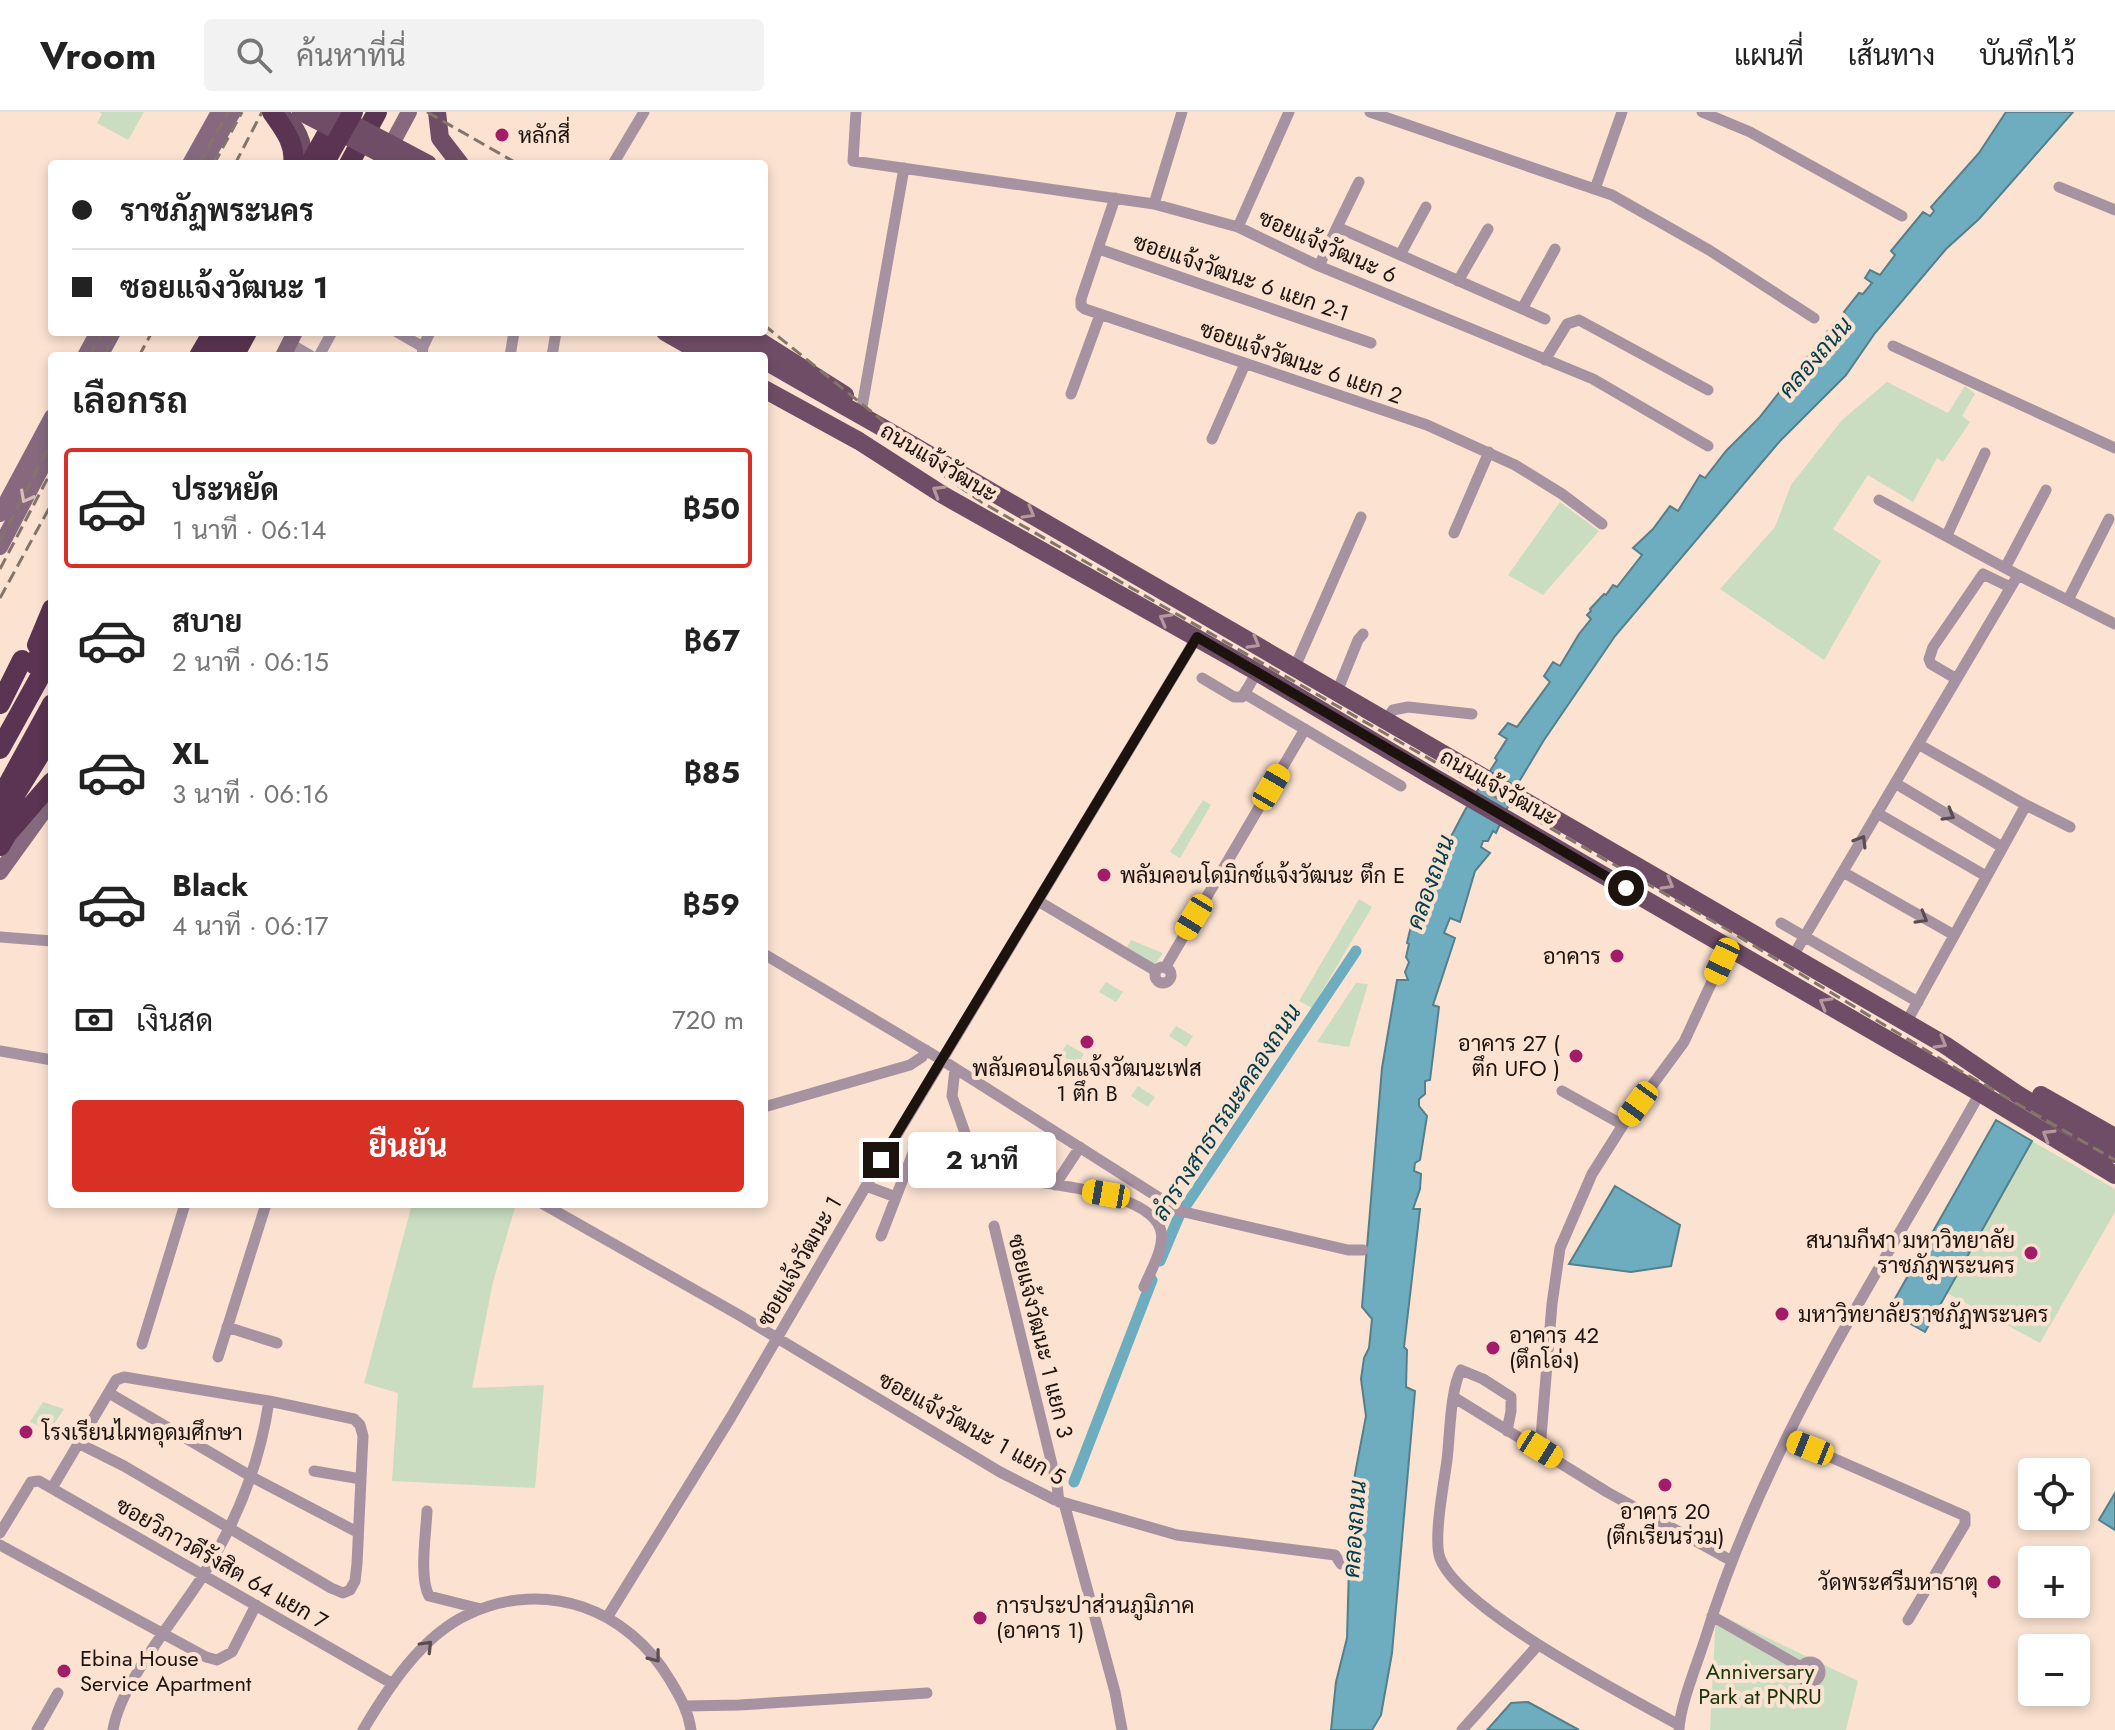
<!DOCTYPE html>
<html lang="th">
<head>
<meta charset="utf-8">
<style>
  body { margin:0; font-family:Jost,Sarabun,sans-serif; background:#f2f2f2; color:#222; height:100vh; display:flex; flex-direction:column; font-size:30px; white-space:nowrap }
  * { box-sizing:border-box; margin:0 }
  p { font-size:26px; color:#767676 }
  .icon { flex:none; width:44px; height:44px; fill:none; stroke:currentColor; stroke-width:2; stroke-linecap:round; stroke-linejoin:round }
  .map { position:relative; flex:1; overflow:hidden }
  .drawer { position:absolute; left:48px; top:240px; width:720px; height:856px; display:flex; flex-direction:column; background:#fff; border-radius:8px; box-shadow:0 4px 12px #0003 }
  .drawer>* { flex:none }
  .top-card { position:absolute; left:48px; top:48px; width:720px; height:176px; border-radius:8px; box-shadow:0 4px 12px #0003; display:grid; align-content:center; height:176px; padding:0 24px; background:#fff }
  .controls { position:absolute; left:2018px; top:1346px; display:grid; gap:16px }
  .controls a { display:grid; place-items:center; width:72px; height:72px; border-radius:8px; background:#fff; box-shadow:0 4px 12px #0003; font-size:40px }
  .end { position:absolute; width:36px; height:36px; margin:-18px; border:10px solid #1c130e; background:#fff; box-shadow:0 0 0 4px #fff }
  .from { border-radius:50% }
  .bubble { position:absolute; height:56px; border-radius:8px; background:#fff; box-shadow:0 4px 12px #0003; font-size:26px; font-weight:700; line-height:56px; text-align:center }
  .car { position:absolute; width:24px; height:48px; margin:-24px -12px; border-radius:10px; box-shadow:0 0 6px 2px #0007; background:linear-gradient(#f5c518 24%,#345 0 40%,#f5c518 0 76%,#345 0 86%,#f5c518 0) }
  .top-card b { display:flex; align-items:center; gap:28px; height:76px; font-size:30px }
  .top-card b+b { border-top:2px solid #e0e0e0 }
  .top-card i { width:20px; height:20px; background:#222 }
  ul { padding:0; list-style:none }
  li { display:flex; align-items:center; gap:24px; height:120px; margin:0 16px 12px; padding:0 8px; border:4px solid transparent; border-radius:8px }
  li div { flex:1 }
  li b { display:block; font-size:30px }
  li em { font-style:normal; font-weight:700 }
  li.selected { border-color:#d93025 }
  li>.icon { width:72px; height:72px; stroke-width:1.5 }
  h2 { padding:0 24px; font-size:36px; line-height:96px }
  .pay { display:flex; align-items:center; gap:20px; height:88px; padding:0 24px; font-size:30px }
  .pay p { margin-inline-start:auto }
  .action { display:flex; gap:16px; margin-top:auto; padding:16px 24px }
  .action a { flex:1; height:92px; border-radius:8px; background:#d93025; color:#fff; font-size:32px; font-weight:700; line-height:92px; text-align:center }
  header { display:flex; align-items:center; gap:48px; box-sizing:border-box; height:112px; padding:0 40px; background:#fff; border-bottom:2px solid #e0e0e0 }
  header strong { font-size:38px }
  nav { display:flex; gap:44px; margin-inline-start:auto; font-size:28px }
  .search { width:560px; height:72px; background:#f2f2f2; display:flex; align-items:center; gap:20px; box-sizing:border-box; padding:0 28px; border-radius:8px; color:#767676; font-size:30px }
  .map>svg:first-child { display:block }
  .green { fill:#caddc1 }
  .water { fill:#6dadbf; stroke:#557f8a; stroke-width:2 }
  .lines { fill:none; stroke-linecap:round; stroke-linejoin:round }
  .canal { stroke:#6dadbf; stroke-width:11 }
  .street { stroke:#a792a1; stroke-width:11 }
  .secondary { stroke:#86697f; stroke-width:16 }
  .primary { stroke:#6f4d66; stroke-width:18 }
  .highway { stroke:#5a3452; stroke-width:20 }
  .rail { stroke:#847469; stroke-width:3; stroke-dasharray:12 6; stroke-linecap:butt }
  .primary-bridge { stroke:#6f4d66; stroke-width:18 }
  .highway-bridge { stroke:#5a3452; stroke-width:20 }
  .oneway { stroke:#b5989c }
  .oneway2 { stroke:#d8beb8 }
  .oneway3 { stroke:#5b4c50 }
  .route { stroke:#1c130e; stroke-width:10 }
  .poi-dot { fill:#a21c69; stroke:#fbe2d1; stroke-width:3 }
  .labels { text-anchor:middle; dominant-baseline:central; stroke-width:8; stroke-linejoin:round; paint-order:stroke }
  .poi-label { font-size:22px; fill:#1c130e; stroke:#fbe2d1; text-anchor:start }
  .street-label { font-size:22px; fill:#1c130e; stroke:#fbe2d1 }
  .park-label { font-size:22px; fill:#193505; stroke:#fbe2d1 }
  .water-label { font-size:24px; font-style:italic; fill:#003e4c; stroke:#fbe2d1 }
</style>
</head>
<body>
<header>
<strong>Vroom</strong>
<div class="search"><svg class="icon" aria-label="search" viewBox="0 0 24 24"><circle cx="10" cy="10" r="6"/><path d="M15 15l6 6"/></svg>ค้นหาที่นี่</div>
<nav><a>แผนที่</a><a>เส้นทาง</a><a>บันทึกไว้</a></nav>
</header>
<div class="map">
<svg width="2115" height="1618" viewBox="0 0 2115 1618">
  <rect width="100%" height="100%" fill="#fbe2d1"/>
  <path class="green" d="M 99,0 L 144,0 L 128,28 L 97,11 L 102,2 Z
    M 1887,270 L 1948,301 L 1965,274 L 1975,282 L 1962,304 L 1970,310 L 1943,350 L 1937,346 L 1913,390 L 1868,363 L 1833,417 L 1881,449 L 1824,548 L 1720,477 L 1775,415 L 1791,373 L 1842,308 Z
    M 1560,390 L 1599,419 L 1543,483 L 1508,463 Z
    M 1203,688 L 1211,693 L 1180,746 L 1170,740 Z
    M 1359,787 L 1372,795 L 1312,896 L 1299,889 Z
    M 1131,828 L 1163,841 L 1154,854 L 1126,837 Z
    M 1106,870 L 1123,880 L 1116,890 L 1099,880 Z
    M 1356,871 L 1368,872 L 1349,935 L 1317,930 Z
    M 1176,914 L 1193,924 L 1186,935 L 1169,924 Z
    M 1067,932 L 1084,942 L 1077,953 L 1060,942 Z
    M 1138,974 L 1155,985 L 1148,995 L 1131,984 Z
    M 2032,1029 L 2115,1077 L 2115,1100 L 2040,1231 L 1947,1181 Z
    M 423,1092 L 516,1092 L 493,1170 L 472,1276 L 544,1273 L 535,1376 L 392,1369 L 398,1281 L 364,1271 L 411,1096 Z
    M 43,1290 L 64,1297 L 50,1318 L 30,1310 Z
    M 1716,1501 L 1858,1569 L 1846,1618 L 1710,1618 Z"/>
  <path class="water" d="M 2006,0 L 2073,0 L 1979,107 L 1946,137 L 1875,221 L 1846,263 L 1780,329 L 1615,524 L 1544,628 L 1520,668 L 1496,721 L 1493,719 L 1488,729 L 1483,729 L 1481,735 L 1490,741 L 1475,759 L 1460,810 L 1450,806 L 1444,821 L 1455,826 L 1433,893 L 1439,895 L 1430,968 L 1425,969 L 1425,982 L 1419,987 L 1419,994 L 1427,1004 L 1420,1048 L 1415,1051 L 1414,1059 L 1421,1062 L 1420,1077 L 1413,1097 L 1420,1097 L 1404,1235 L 1407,1238 L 1406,1275 L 1415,1279 L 1392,1541 L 1381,1603 L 1372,1618 L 1331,1618 L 1336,1570 L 1347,1526 L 1351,1383 L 1366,1304 L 1361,1267 L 1364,1246 L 1369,1236 L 1372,1207 L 1362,1195 L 1382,956 L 1397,868 L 1408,868 L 1405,860 L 1409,850 L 1406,845 L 1409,832 L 1407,831 L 1415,797 L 1422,791 L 1448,738 L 1446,734 L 1465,698 L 1497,648 L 1495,646 L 1507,627 L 1499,622 L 1508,611 L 1517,615 L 1550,570 L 1544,564 L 1553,550 L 1560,554 L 1579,522 L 1591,507 L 1587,503 L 1591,499 L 1590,497 L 1604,482 L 1606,483 L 1613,473 L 1617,475 L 1642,443 L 1633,436 L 1653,417 L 1670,394 L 1678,399 L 1700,363 L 1705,366 L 1726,339 L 1759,306 L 1834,211 L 1840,216 L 1847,207 L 1844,200 L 1859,181 L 1863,182 L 1872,171 L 1865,166 L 1870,158 L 1880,163 L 1895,143 L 1891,139 L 1923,100 L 1930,104 L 1934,99 L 1931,95 L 1979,41 Z
    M 1996,1008 L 2032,1029 L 1925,1220 L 1888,1199 Z
    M 1615,1074 L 1680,1113 L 1671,1154 L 1631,1160 L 1569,1152 Z
    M 2115,1381 L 2115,1418 L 2099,1408 Z
    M 1528,1590 L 1579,1618 L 1487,1618 L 1511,1591 Z"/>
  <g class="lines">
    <path class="canal" d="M 1160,1149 L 1179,1104 L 1356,839
      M 1074,1370 L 1152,1168"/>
    <path class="street" d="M 856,0 L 853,49 L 1154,92 L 1238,115 L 1319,154 L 1593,267 L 1708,334
      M 1370,0 L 1612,83 L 1709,138 L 1814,206
      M 1702,0 L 1750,20 L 1902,104
      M 613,52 L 644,0
      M 2059,75 L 2115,98
      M 1595,77 L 1622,0
      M 1115,86 L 1081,187 L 1081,194 L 1085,197 L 1427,313 L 1515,353 L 1562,382 L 1602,412
      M 1154,92 L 1182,0
      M 1238,115 L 1289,0
      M 1337,115 L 1359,70
      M 1099,137 L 1371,231
      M 1400,143 L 1426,95
      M 1319,154 L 1337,115 L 1545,207
      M 1458,169 L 1488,117
      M 1522,197 L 1555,137
      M 397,220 L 423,235 L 422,244
      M 289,231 L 311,244
      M 1893,234 L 2115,336
      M 423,235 L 430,220
      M 319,244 L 332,220
      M 510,244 L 514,220
      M 552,244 L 556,220
      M 1545,248 L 1567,212 L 1579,208 L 1708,278
      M 1071,282 L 1100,203
      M 862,295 L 904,56
      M 1212,327 L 1245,252
      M 1879,388 L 2018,463 L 2115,512
      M 1454,421 L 1489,340
      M 1947,423 L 1985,341
      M 2005,456 L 2046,378
      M 2068,488 L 2109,407
      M 1295,555 L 1361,405
      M 1257,560 L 1246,579 L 1247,583 L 1401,674
      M 1202,566 L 1234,585 L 1242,585 L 1247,577
      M 1955,566 L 1931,552 L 1929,547 L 1933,535 L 1983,462 L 2010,475
      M 1337,580 L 1358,528 L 1363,522
      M 1386,608 L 1393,598 L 1408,595 L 1472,602
      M 1918,632 L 2026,693 L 2070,715
      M 1895,671 L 2002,735
      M 1877,701 L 1986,764
      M 1843,760 L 1954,823
      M 1038,789 L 1156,859
      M 1781,811 L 1918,890
      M 0,825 L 52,829
      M 764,842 L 942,948 L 1180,1099 L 1348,1138 L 1363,1138
      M 1793,844 L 2018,463
      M1155 863a8 8 0 1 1 16 0a8 8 0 1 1-16 0Z
      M 1165,856 L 1305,617
      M 1906,911 L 2026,693
      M 0,939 L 52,948
      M 955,957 L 952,984 L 971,1038
      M 1562,979 L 1623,1013
      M 764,995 L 910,953 L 922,945 L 926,938
      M 1024,1068 C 1056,1073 1147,1081 1160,1116 C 1167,1132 1150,1160 1144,1175
      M 1055,1073 L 1080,1035
      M 866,1074 L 896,1085
      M 543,1092 L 739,1203 L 1000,1360 L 1055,1388 L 1177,1423 L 1335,1443 L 1341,1452
      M 994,1114 L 1057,1373 L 1059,1390
      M 881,1124 L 913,1041
      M 227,1215 L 277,1231
      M 142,1232 L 185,1092
      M 218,1245 L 266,1092
      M 109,1281 L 252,1365 L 357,1420
      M 1455,1286 L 1607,1380 L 1730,1448
      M 1507,1319 L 1511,1299 L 1511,1285 L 1483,1267 L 1461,1258 C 1450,1278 1450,1324 1447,1348 C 1444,1371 1433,1427 1440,1446 C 1459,1498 1627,1584 1679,1613
      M 1787,1326 L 1965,1404 L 1965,1412 L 1908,1508
      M 1540,1337 L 1552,1192 L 1560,1136 L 1592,1062 L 1623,1013 L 1684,930 L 1728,835
      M 314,1359 L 361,1367
      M 52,1376 L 116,1268 L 124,1265 L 269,1289 L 354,1307 L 360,1313 L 363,1324 L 357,1452 L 355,1469 L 350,1478 L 343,1481 L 331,1476 L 124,1354 L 80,1332
      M 1064,1391 L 1115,1580 L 1122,1618
      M 427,1399 C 426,1421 419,1466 429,1484 L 481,1497
      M 0,1421 L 31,1370 L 39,1369 L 393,1572
      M 0,1433 L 206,1545 L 217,1548 L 232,1540 L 256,1493
      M 608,1504 L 731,1305 L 866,1074 L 1197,525
      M 1712,1504 L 1801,1555
      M1800 1560a10 10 0 1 1 20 0a10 10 0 1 1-20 0Z
      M 685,1594 L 739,1593 L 927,1581
      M 37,1618 L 58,1581
      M 113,1618 C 120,1572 176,1506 202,1465 C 236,1411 260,1352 269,1289
      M 363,1618 C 388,1576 422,1523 469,1502 C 546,1466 628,1497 670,1568 C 680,1585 688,1598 691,1618
      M 1462,1618 L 1538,1533
      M 1679,1618 C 1680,1592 1698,1550 1706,1524 C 1766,1329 1881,1158 1980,981"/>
    <path class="secondary" d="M 190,52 L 219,0
      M 203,52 L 233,0
      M 381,52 L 409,0
      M 85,244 L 98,220
      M 100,244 L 113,220
      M 283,244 L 295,220
      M 0,402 L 52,305
      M 0,435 L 52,336
      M 0,760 L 52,688"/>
    <path class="primary" d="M 437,0 L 440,26 L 460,52
      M 276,2 C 295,10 301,24 304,43
      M 665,220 L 707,244
      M 692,220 L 733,244
      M 745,220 L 845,283
      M 722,223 L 757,244
      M 764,248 C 830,287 897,322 961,362 L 1945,933 L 2017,982 L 2115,1042
      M 764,277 L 859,329 L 943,383 L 1257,560 L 1430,663 L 1980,981 L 2115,1063
      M 2041,983 L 2115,1025"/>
    <path class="highway" d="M 310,52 L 339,0
      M 349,52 L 377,0
      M 199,244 L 213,220
      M 217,244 L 231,220
      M 234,244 L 247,220
      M 37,533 L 52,497
      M 34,552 L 52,521
      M 0,592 L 22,548
      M 0,637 L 52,543
      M 0,687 L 52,592
      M 0,707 L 52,623
      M 0,734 L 7,722 L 52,670"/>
    <path class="rail" d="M 427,0 L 518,52
      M 199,52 L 228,0
      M 214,52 L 242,0
      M 235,52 L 262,0
      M 764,213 L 878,305 L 947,366 L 983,391 L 1728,818 L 1957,957 L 2115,1048
      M 90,244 L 102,220
      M 104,244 L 116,220
      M 139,244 L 152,220
      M 0,429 L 52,329
      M 0,457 L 52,358
      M 0,486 L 52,391"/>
    <path class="primary-bridge" d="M 301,0 L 401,52
      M 330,0 L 428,52"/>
    <path class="highway-bridge" d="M 272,0 C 283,16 296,31 293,52
      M 324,52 L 353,0"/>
  </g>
  <defs><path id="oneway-chevron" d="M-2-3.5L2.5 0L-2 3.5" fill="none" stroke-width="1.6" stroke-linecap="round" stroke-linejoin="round" transform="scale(2)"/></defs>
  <g class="oneway">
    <use href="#oneway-chevron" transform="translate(938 379) rotate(-149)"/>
    <use href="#oneway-chevron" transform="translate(1029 401) rotate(30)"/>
    <use href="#oneway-chevron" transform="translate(1165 507) rotate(-151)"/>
    <use href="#oneway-chevron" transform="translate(1254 531) rotate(30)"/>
    <use href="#oneway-chevron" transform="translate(1668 772) rotate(30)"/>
    <use href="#oneway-chevron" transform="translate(1825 891) rotate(-150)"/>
    <use href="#oneway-chevron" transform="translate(1941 931) rotate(30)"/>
    <use href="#oneway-chevron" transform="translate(2048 1023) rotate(-149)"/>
  </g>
  <use class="oneway2" href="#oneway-chevron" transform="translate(26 385) rotate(118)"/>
  <g class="oneway3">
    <use href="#oneway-chevron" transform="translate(1949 703) rotate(30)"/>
    <use href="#oneway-chevron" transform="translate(1861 729) rotate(-59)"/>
    <use href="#oneway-chevron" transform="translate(1922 806) rotate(30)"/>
    <use href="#oneway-chevron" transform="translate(427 1534) rotate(-46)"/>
    <use href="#oneway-chevron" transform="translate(655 1545) rotate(52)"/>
  </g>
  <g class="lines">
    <path class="route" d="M 881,1048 L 1197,525 L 1626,776"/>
  </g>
  <g class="poi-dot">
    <circle cx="502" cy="23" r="8"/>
    <circle cx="1104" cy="763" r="8"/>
    <circle cx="1617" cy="844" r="8"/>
    <circle cx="1087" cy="930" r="8"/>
    <circle cx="1576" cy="944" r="8"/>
    <circle cx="2031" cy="1141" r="8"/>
    <circle cx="1782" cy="1202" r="8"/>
    <circle cx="1493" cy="1236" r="8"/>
    <circle cx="26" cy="1320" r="8"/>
    <circle cx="1665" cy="1373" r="8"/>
    <circle cx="1994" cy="1470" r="8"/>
    <circle cx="980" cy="1506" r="8"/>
    <circle cx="64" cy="1559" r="8"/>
  </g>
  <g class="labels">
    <g class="poi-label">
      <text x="518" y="23">หลักสี่</text>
      <text x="1120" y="763">พลัมคอนโดมิกซ์แจ้งวัฒนะ ตึก E</text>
      <text x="1601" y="844" text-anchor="end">อาคาร</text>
      <text x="1560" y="931" text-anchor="end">อาคาร 27 (<tspan x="1560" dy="25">ตึก UFO )</tspan></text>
      <text x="1087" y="956" text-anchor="middle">พลัมคอนโดแจ้งวัฒนะเฟส<tspan x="1087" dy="25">1 ตึก B</tspan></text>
      <text x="2015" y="1128" text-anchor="end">สนามกีฬา มหาวิทยาลัย<tspan x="2015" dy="25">ราชภัฎพระนคร</tspan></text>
      <text x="1798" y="1202">มหาวิทยาลัยราชภัฏพระนคร</text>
      <text x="1509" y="1223">อาคาร 42<tspan x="1509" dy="25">(ตึกโอ่ง)</tspan></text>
      <text x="42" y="1320">โรงเรียนไผทอุดมศึกษา</text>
      <text x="1665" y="1399" text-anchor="middle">อาคาร 20<tspan x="1665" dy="25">(ตึกเรียนร่วม)</tspan></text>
      <text x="1978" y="1470" text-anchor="end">วัดพระศรีมหาธาตุ</text>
      <text x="996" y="1493">การประปาส่วนภูมิภาค<tspan x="996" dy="25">(อาคาร 1)</tspan></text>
      <text x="80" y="1546">Ebina House<tspan x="80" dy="25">Service Apartment</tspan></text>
    </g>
    <g class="street-label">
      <text transform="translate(1328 134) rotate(24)">ซอยแจ้งวัฒนะ 6</text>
      <text transform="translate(1241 165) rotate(19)">ซอยแจ้งวัฒนะ 6 แยก 2-1</text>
      <text transform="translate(1301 250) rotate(19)">ซอยแจ้งวัฒนะ 6 แยก 2</text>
      <text transform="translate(939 350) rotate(31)">ถนนแจ้งวัฒนะ</text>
      <text transform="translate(1499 675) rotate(30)">ถนนแจ้งวัฒนะ</text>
      <text transform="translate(799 1149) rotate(-60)">ซอยแจ้งวัฒนะ 1</text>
      <text transform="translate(1041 1224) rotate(76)">ซอยแจ้งวัฒนะ 1 แยก 3</text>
      <text transform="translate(972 1316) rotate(29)">ซอยแจ้งวัฒนะ 1 แยก 5</text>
      <text transform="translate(222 1451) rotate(30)">ซอยวิภาวดีรังสิต 64 แยก 7</text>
    </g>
    <g class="park-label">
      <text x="1760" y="1559">Anniversary<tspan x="1760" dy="25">Park at PNRU</tspan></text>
    </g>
    <g class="water-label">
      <text transform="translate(1815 245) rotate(-49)">คลองถนน</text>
      <text transform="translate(1430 770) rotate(-70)">คลองถนน</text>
      <text transform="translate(1226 1000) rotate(-57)">ลำรางสาธารณะคลองถนน</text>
      <text transform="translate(1354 1417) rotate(-86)">คลองถนน</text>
    </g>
  </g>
</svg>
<div class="controls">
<a><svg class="icon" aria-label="locate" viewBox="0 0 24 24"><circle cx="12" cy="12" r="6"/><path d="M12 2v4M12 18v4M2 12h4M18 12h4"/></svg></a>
<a>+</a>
<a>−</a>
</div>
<i class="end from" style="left:1626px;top:776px"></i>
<i class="end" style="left:881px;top:1048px"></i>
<div class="bubble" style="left:908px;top:1020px;width:148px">2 นาที</div>
<i class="car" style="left:1271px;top:675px;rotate:30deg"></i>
<i class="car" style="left:1194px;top:805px;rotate:211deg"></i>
<i class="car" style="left:1722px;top:849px;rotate:205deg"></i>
<i class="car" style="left:1638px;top:992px;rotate:216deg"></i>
<i class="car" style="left:1106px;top:1082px;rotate:280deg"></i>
<i class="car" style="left:1810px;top:1336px;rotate:292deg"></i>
<i class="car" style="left:1540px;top:1337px;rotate:122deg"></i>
<div class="top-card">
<b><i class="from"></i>ราชภัฏพระนคร</b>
<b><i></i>ซอยแจ้งวัฒนะ 1</b>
</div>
<section class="drawer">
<h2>เลือกรถ</h2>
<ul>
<li class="selected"><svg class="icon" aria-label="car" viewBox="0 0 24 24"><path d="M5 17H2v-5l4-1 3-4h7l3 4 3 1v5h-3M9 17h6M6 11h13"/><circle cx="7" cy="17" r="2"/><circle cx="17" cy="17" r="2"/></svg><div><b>ประหยัด</b><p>1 นาที · 06:14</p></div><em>฿50</em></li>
<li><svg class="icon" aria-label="car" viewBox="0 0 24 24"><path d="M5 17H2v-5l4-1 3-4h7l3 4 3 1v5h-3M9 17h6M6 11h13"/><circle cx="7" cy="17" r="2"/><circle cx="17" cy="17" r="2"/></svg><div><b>สบาย</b><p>2 นาที · 06:15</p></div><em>฿67</em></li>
<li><svg class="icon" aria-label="car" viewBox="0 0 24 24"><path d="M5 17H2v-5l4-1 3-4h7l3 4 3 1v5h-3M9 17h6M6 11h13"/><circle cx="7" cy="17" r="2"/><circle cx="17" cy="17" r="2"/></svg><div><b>XL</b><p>3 นาที · 06:16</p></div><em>฿85</em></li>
<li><svg class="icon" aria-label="car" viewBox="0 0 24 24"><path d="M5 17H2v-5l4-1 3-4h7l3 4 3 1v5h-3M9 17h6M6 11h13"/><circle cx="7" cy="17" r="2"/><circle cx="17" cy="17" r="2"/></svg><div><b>Black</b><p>4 นาที · 06:17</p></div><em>฿59</em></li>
</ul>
<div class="pay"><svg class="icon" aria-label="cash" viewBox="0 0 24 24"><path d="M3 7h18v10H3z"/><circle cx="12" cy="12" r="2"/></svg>เงินสด<p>720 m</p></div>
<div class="action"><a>ยืนยัน</a></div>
</section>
</div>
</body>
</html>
